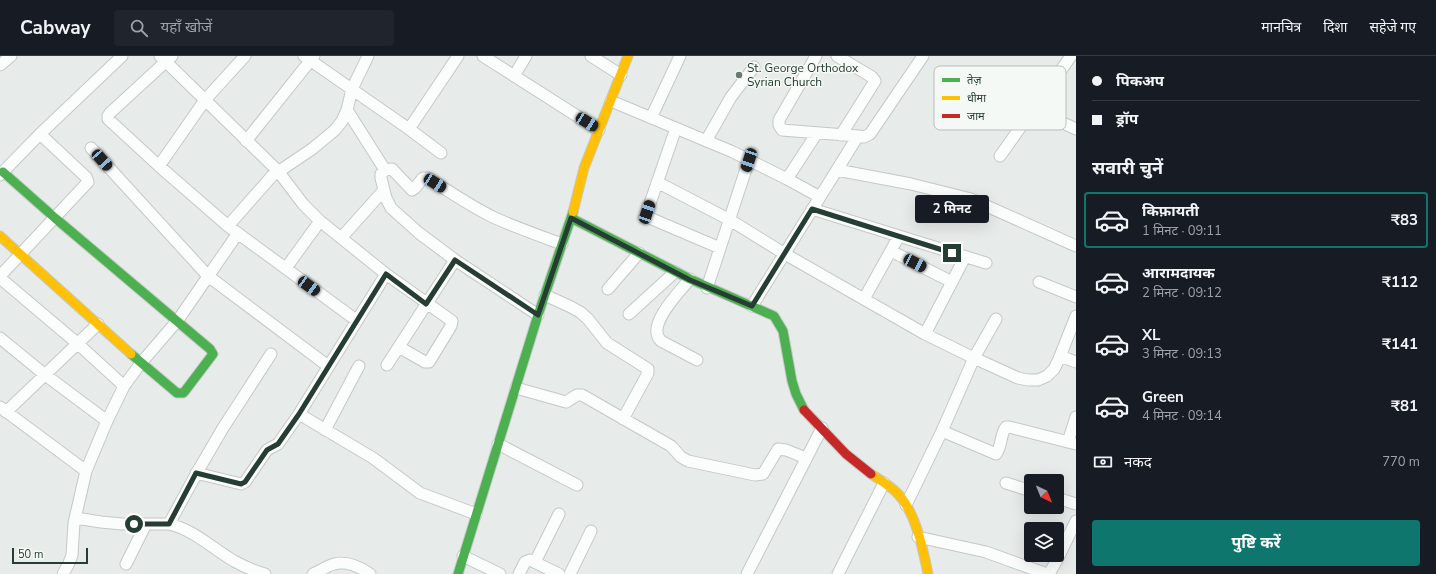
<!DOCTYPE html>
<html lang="hi">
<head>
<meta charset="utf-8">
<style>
  body { margin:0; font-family:"Nunito Sans","Noto Sans Devanagari",sans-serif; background:#20242c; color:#f1f3f6; height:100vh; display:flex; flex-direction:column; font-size:15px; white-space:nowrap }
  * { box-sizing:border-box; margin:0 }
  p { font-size:13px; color:#9ea1a6 }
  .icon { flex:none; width:22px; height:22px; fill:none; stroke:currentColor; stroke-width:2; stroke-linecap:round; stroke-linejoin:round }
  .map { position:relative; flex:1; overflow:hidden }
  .drawer { display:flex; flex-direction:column; background:#171b24; width:360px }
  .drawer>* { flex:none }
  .hud { display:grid; align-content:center; height:88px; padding:0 16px; background:#171b24 }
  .needle { width:26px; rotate:137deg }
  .fabs { position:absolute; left:1024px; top:418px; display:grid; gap:8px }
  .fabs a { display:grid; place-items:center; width:40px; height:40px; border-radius:4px; background:#171b24; box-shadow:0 4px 16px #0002; font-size:20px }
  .scale { position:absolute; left:12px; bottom:10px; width:76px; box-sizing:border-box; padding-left:4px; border:2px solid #253d32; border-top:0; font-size:11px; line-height:14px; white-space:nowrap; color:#253d32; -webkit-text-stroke:3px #f5f9f6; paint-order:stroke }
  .end { position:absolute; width:18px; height:18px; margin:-9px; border:5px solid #253d32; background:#fff; box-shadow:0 0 0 2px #fff }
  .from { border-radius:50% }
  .bubble { position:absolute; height:28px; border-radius:4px; background:#171b24; box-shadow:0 4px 16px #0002; font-size:13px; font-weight:700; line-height:28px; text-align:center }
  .car { position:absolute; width:12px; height:24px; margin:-12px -6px; border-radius:5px; box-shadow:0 0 3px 1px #0007; background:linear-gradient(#222 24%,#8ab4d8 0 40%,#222 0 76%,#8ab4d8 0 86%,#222 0) }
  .hud b { display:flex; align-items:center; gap:14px; height:38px; font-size:15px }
  .hud b+b { border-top:1px solid #363941 }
  .hud i { width:10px; height:10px; background:#f1f3f6 }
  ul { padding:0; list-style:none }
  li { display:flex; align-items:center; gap:12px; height:56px; margin:0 8px 6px; padding:0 8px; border:2px solid transparent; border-radius:4px }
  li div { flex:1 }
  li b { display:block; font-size:15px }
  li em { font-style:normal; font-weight:700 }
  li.on { border-color:#0f766e }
  li>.icon { width:36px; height:36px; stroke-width:1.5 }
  h2 { padding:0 16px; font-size:18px; line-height:48px }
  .pay { display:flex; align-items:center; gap:10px; height:44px; padding:0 16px; font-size:15px }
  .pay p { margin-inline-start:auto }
  .primary-button { display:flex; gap:8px; margin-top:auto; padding:8px 16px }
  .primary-button a { flex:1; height:46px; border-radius:4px; background:#0f766e; color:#fff; font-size:16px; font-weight:700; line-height:46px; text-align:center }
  header { display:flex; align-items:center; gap:24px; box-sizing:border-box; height:56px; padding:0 20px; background:#171b24; border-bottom:1px solid #363941 }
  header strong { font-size:19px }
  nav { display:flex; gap:22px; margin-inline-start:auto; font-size:14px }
  .search { width:280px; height:36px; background:#20242c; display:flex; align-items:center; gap:10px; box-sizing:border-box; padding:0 14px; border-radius:4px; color:#9ea1a6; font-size:15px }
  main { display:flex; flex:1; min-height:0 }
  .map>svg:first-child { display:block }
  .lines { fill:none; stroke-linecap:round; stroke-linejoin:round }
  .street-casing { stroke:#c4c8c6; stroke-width:13 }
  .fast-casing { stroke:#c3c9c6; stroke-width:11 }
  .slow-casing { stroke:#c3c9c6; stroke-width:11 }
  .jam-casing { stroke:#c3c9c6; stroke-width:11 }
  .street { stroke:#fbfcfc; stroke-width:11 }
  .fast { stroke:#4caf50; stroke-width:9 }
  .slow { stroke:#ffc107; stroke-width:9 }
  .jam { stroke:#c62828; stroke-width:9 }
  .route { stroke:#253d32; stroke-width:5 }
  .poi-dot { fill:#697a72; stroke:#f5f9f6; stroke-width:1.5 }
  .labels { text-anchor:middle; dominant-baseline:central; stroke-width:3; stroke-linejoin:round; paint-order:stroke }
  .poi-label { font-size:12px; fill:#253d32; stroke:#f5f9f6; text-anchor:start }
  .key { fill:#f5f9f6; stroke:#b7c1bb; stroke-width:1 }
  .key-label { font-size:11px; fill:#253d32 }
</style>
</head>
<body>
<header>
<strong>Cabway</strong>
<div class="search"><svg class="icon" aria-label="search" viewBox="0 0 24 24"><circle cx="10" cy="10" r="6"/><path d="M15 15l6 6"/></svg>यहाँ खोजें</div>
<nav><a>मानचित्र</a><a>दिशा</a><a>सहेजे गए</a></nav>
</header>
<main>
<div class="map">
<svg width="1076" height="518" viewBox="0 0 1076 518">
  <rect width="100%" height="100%" fill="#e7ebe9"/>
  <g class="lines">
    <defs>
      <path id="street" d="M 160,0 L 278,115 L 303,148 L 320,165 L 386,218 L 452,265 L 451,270 L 429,306 L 425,306 L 399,291
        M 172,0 L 110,57 L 108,60 L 108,63 L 159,110 L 228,170 L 356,264
        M 304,0 L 409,73 L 441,97
        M 483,0 L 599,74
        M 591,0 L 621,19
        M 816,0 L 779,64 L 779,69 L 782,74 L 858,80 L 864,81 L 870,78 L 923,0
        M 837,0 L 872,21 L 875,25 L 841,79
        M 0,9 L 11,0
        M 514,20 L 526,0
        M 611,45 L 733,96 L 787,123 L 820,141
        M 1033,53 L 1076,73
        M 347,54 L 385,114 L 381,118 L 381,122 L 386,142 L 391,152 L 419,177 L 455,204 L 538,259
        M 651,62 L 680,0
        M 676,72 L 647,156 L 647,160 L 652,163 L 720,192
        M 409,73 L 458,0
        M 246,85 L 314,0
        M 706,85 L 731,41 L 754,11
        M 91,92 L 208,220 L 328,310
        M 1000,100 L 1071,0
        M 159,110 L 205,44 L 245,0
        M 385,114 L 392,113 L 412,134 L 415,132 L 423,122 L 428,122 C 450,136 472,151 495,162 C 517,172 540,180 562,188
        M 837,114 L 911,128 L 971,143 L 1076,190
        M 0,119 L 40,78 L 122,0
        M 787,123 L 817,77
        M 657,126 L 730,164 L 785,198 L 925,278 L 974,302 L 1018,322 L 1028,324 L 1038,324 L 1047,320 L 1054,313 L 1059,303 L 1076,260
        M 812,153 L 986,207
        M 228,170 L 272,120 L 312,93 L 335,74 L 342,65 L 347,54 L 352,33 L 368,0
        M 341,182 L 384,134
        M 891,195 L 952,226
        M 286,212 L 320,165
        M 0,220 L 88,126 L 86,121 L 40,78
        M 0,222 L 77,287 L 124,330
        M 690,223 C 680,235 645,270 661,285 L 697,304
        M 1039,226 L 1076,241
        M 707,232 L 749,104
        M 608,233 L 639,197
        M 545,239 L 571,251 L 580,256 L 588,263 L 607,287 L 648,313 L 648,317 L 623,363
        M 864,243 L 899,180
        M 752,250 L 858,80
        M 629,258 L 675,216
        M 925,278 L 965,201
        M 0,282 L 44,318 L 107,365
        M 1060,300 L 1076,306
        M 387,309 L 455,204
        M 516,332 L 566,346 L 577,339 L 582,339 L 671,390 L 681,401 L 688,405 L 755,419 L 763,418 L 778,393 L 786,394 L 806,402
        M 0,351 L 86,415
        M 6,356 L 98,268
        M 299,358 L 373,402 L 420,437 L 476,458
        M 325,374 L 359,310
        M 942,375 L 996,398 C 1002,391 1000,378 1006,371 L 1009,371 L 1076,388
        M 1068,386 L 1076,361
        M 498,388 L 577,429
        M 196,417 L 241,428 L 245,426 L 267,394 L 278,388 L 299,358 L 386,218
        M 1006,427 L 1031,435
        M 1057,442 L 1076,448
        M 906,449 L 942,375 L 974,302 L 996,263
        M 75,462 L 101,466 L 122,468 L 169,468 C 194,474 212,492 234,505 C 243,510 254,515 265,518
        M 169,468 L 199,413 L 223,372 L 271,298
        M 918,481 L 986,496 L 1047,518
        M 463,500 L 500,518
        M 535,506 L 559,458
        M 126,508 L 146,468
        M 63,518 L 69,507 L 72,499 L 74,467 L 86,415 L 107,365 L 124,330 L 141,307 L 178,264 L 238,177
        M 313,518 C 320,515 327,510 334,508 C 346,505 360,511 370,518
        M 519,518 L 525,506 L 530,504 L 559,518
        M 570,518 L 591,475
        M 747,518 L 822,372
        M 838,518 L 884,427
        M 1049,518 L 1058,502 L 1076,465"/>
      <path id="fast" d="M 3,116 L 55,162 L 210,293 L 213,298 L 185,335 L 183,337 L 177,337 L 131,298
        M 571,162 L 690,223 L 774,260 L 783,275 L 792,325 L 796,338 L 804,354
        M 458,518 L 538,259 L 573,156"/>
      <path id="slow" d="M 573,156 L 584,112 L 628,0
        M 0,180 L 131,298
        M 871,418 C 880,424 891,430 899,439 C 916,458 923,493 928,518"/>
      <path id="jam" d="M 804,354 L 846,398 L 871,418"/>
    </defs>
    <use href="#street" class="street-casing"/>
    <use href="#fast" class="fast-casing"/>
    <use href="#slow" class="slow-casing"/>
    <use href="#jam" class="jam-casing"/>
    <use href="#street" class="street"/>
    <use href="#fast" class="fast"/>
    <use href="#slow" class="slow"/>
    <use href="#jam" class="jam"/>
  </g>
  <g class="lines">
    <path class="route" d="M 134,468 L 169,468 L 196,417 L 241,428 L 245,426 L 267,394 L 278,388 L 299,358 L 386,218 L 426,248 L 455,204 L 538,259 L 571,162 L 690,224 L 752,250 L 812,153 L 952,197"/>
  </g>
  <circle class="poi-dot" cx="739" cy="19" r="4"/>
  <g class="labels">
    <g class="poi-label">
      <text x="747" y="12">St. George Orthodox<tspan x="747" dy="14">Syrian Church</tspan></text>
    </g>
  </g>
  <rect x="934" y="10" width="132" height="64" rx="6" class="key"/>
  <rect x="942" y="22" width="18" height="4" fill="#4caf50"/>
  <rect x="942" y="40" width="18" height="4" fill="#ffc107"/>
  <rect x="942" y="58" width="18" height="4" fill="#c62828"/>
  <g class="key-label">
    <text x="967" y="28">तेज़</text>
    <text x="967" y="46">धीमा</text>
    <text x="967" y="64">जाम</text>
  </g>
</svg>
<div class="fabs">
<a><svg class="needle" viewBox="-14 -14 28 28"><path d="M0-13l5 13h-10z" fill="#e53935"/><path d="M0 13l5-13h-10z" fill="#9ea1a6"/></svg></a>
<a><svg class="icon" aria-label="layers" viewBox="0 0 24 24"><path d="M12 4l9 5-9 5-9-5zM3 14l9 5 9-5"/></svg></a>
</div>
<div class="scale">50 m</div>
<i class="end from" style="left:134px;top:468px"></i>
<i class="end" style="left:952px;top:197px"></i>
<div class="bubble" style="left:915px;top:139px;width:74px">2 मिनट</div>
<i class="car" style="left:587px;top:66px;rotate:122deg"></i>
<i class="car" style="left:102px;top:104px;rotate:138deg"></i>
<i class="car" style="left:749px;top:104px;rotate:198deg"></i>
<i class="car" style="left:435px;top:127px;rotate:122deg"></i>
<i class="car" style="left:647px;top:156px;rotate:18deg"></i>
<i class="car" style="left:915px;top:207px;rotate:117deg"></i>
<i class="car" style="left:309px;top:230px;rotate:126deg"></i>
</div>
<section class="drawer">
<div class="hud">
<b><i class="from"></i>पिकअप</b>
<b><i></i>ड्रॉप</b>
</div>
<h2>सवारी चुनें</h2>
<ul>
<li class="on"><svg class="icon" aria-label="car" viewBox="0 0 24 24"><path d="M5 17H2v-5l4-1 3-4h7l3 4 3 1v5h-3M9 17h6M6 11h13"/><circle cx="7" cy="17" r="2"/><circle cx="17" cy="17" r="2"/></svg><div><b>किफ़ायती</b><p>1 मिनट · 09:11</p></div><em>₹83</em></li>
<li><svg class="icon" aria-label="car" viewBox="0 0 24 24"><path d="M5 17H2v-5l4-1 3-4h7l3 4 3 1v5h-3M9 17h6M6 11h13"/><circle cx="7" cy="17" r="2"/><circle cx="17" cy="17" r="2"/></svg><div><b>आरामदायक</b><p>2 मिनट · 09:12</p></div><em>₹112</em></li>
<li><svg class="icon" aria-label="car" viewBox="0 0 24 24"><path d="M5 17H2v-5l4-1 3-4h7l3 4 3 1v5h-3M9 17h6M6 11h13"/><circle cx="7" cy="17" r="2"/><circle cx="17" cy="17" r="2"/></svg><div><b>XL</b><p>3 मिनट · 09:13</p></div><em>₹141</em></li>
<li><svg class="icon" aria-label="car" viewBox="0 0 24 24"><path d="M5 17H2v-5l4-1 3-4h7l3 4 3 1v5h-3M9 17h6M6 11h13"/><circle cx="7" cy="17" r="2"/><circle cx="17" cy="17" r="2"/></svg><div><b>Green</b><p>4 मिनट · 09:14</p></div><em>₹81</em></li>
</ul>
<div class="pay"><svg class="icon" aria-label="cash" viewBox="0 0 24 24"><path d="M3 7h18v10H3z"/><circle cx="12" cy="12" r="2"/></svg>नकद<p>770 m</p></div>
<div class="primary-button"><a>पुष्टि करें</a></div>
</section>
</main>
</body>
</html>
